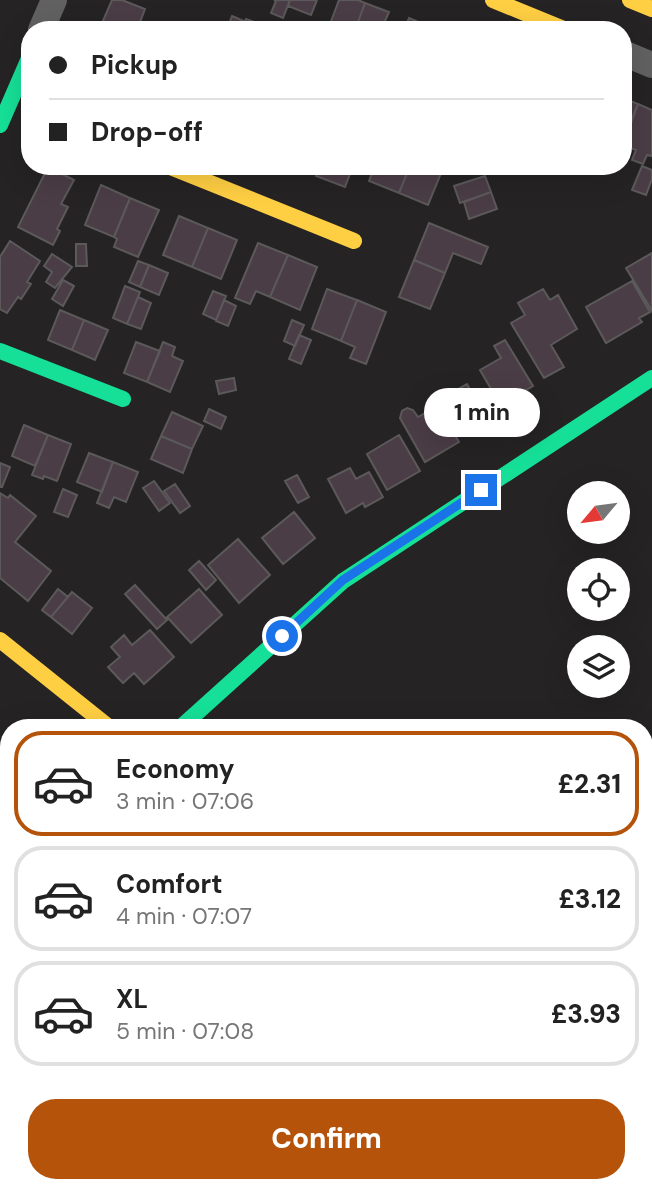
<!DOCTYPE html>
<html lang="en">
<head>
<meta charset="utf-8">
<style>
  body { margin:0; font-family:"DM Sans",sans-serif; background:#f6f6f6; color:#222; height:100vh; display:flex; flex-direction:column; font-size:26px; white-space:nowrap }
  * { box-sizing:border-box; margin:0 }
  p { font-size:23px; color:#767676 }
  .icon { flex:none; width:38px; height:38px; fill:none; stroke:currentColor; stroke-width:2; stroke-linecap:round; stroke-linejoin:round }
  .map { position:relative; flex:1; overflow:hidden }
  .panel { position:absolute; left:0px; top:719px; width:653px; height:474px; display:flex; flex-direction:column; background:#fff; border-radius:28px 28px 0 0; box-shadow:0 7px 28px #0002 }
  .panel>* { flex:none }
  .guide { position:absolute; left:21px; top:21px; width:611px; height:154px; border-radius:28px; box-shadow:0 7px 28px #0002; display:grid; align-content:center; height:154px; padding:0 28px; background:#fff }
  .needle { width:46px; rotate:241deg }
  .buttons { position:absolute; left:567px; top:481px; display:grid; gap:14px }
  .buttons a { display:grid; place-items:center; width:63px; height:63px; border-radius:50%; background:#fff; box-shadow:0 7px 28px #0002; font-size:35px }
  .end { position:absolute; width:32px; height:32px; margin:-16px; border:9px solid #1a73e8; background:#fff; box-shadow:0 0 0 4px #fff }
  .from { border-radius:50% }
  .bubble { position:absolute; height:49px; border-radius:24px; background:#fff; box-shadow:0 7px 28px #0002; font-size:23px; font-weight:800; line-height:49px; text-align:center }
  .guide b { display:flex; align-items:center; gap:24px; height:66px; font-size:26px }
  .guide b+b { border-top:2px solid #e0e0e0 }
  .guide i { width:18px; height:18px; background:#222 }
  ul { padding:12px 0 0; list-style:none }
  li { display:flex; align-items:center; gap:21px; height:105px; margin:0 14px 10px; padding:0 14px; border:4px solid #e0e0e0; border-radius:28px }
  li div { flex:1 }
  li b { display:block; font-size:26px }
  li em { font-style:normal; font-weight:800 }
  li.current { border-color:#b45309 }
  li>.icon { width:63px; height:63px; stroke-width:1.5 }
  .button { display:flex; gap:14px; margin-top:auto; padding:14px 28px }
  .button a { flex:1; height:80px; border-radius:28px; background:#b45309; color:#fff; font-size:28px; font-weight:800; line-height:80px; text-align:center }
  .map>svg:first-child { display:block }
  .building { fill:#4b3d46; stroke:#5b595a; stroke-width:2 }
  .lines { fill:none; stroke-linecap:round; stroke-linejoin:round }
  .street { stroke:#616161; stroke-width:26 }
  .fast { stroke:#16e098; stroke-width:16 }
  .slow { stroke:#ffcf43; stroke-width:16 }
  .route { stroke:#1a73e8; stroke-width:9 }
</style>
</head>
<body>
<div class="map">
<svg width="652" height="1192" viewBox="0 0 652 1192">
  <rect width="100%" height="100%" fill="#252324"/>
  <path class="building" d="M 112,0 L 122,0 L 145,9 L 137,30 L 99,30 Z
    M 274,0 L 290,0 L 283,18 L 271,13 L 276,1 Z
    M 290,0 L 317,0 L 311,15 L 288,6 Z
    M 339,0 L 358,0 L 365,3 L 355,30 L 340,30 L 330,24 Z
    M 365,3 L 389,12 L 381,30 L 355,30 Z
    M 232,16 L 244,21 L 241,30 L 227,30 Z
    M 409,18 L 432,28 L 431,30 L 404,30 Z
    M 246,19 L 260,24 L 257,30 L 241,30 Z
    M 623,98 L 638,104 L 623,141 Z
    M 638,104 L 652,110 L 652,153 L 651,156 L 647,155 L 643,164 L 632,160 L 636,150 L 623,145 Z
    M 320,166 L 353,166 L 345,187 L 316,176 Z
    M 375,166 L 410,166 L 399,193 L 369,181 Z
    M 410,166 L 444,166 L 428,205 L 399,193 Z
    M 642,166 L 652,170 L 652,179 L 646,195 L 632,190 Z
    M 48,167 L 74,180 L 61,204 L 68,207 L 57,229 L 60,231 L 53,245 L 18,227 Z
    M 485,176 L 491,192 L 460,203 L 454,186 Z
    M 101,185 L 130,198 L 114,237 L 85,225 Z
    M 491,192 L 497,209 L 469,219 L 464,202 Z
    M 130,198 L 159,210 L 138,257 L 114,247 L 117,239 L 114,237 Z
    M 179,216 L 208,228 L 192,267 L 163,255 Z
    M 429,223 L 488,247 L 481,264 L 453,253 L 445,273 L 414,260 Z
    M 208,228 L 237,240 L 221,279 L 192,267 Z
    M 10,241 L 40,261 L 27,282 L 31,284 L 21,299 L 18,297 L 7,313 L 0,309 L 0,257 Z
    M 258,243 L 288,255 L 270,297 L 256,291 L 250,304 L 235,298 Z
    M 76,244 L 86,244 L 87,266 L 76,266 Z
    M 652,253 L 652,311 L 626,268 Z
    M 52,254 L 72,267 L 55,288 L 46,282 L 52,272 L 44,266 Z
    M 288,255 L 317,267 L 300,310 L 270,297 Z
    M 414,260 L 445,273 L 430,309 L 399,297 Z
    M 138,261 L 149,265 L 140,287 L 129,282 Z
    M 149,265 L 168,273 L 159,295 L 140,287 Z
    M 63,280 L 74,286 L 63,306 L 52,299 Z
    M 632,281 L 650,312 L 639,318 L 642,322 L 606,343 L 586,307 Z
    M 125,286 L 140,292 L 127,324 L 113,318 Z
    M 327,289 L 357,300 L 341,341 L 312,329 Z
    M 543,289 L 550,300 L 558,295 L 577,329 L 551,345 L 564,367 L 544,378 L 511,323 L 525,315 L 518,303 Z
    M 213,291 L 226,296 L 216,320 L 203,314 Z
    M 138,297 L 151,303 L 141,329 L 127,324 Z
    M 224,300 L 236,306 L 228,326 L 216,321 Z
    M 357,300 L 386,312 L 366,364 L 350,358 L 355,347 L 341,341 Z
    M 60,310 L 84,320 L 72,350 L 48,340 Z
    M 84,320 L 108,330 L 95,360 L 72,350 Z
    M 292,320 L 304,325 L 295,346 L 284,341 Z
    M 299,335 L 311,340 L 301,364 L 289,359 Z
    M 505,340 L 533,386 L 518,395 L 515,391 L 498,401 L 480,370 L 501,358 L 494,346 Z
    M 136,342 L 160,351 L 147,382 L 124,373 Z
    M 163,342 L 175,347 L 172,356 L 183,361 L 170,392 L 147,382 Z
    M 234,378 L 236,390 L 219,394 L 216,381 Z
    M 467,384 L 473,395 L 483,389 L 497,413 L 478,424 L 475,419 L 459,428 L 442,398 Z
    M 407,408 L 413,410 L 418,417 L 427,412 L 431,417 L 441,412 L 459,442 L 425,462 L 400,418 L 402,411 Z
    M 209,409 L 226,417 L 221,429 L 204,421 Z
    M 172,412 L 203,426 L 192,449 L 161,436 Z
    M 24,425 L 48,435 L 35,466 L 12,456 Z
    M 48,435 L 71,444 L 57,481 L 44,476 L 43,479 L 32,475 Z
    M 399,435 L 420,471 L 387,490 L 367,454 Z
    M 161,436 L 192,449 L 183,473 L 151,459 Z
    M 89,453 L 113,462 L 102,492 L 77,482 Z
    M 113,462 L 138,472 L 126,502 L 114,497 L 109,508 L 97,503 Z
    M 0,463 L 10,467 L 2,487 L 0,487 Z
    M 350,468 L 356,479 L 369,472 L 383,497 L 365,507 L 363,503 L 346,513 L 328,479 Z
    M 297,475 L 309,497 L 298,503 L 285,481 Z
    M 154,481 L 170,503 L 159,511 L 143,488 Z
    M 175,484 L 190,506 L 180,513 L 164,491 Z
    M 63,489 L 77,495 L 68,517 L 54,512 Z
    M 0,493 L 8,498 L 10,495 L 36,516 L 15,542 L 51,571 L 28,601 L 0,578 Z
    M 294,512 L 315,538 L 283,564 L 262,538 Z
    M 238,539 L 270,575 L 239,603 L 208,565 Z
    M 199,561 L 216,580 L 206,590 L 189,570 Z
    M 135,585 L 167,620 L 157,629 L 125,594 Z
    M 58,589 L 68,597 L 51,617 L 42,610 Z
    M 199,589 L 222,615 L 191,643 L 167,617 Z
    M 72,592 L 92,608 L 72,634 L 51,617 Z
    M 150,630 L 174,657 L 144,684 L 134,673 L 123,683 L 108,667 L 120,657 L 111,647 L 124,635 L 132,645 Z
    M 9,782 L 9,824 L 1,831 L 0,789 Z"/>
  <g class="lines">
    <path class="street" d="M 41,30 L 54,0
      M 623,53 L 652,65"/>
    <path class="fast" d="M 0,125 L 30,56
      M 0,351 L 123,399
      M 180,728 L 343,581 L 652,378"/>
    <path class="slow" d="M 493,0 L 566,30
      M 630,0 L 652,9
      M 168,166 L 354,241
      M 0,640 L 110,728
      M 0,887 L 9,879"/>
  </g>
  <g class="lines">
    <path class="route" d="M 282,636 L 343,580 L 481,490"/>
  </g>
</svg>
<div class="buttons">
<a><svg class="needle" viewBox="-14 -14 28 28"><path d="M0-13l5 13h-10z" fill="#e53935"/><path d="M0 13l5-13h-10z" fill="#767676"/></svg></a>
<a><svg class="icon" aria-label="locate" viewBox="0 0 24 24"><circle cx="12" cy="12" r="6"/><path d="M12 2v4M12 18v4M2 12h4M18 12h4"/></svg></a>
<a><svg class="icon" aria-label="layers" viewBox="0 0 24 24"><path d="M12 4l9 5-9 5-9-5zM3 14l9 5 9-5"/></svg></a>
</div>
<i class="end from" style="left:282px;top:636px"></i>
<i class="end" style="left:481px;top:490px"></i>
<div class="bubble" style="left:424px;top:388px;width:116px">1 min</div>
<div class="guide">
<b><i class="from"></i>Pickup</b>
<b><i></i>Drop-off</b>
</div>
<section class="panel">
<ul>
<li class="current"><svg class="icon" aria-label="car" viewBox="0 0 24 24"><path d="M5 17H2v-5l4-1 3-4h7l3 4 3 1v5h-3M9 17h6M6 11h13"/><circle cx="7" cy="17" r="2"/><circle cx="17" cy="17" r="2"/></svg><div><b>Economy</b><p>3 min · 07:06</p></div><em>£2.31</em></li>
<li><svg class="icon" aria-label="car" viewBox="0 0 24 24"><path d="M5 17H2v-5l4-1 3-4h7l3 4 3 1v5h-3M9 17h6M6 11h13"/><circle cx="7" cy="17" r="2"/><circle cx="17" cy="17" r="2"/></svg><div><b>Comfort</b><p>4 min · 07:07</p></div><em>£3.12</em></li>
<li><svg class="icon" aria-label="car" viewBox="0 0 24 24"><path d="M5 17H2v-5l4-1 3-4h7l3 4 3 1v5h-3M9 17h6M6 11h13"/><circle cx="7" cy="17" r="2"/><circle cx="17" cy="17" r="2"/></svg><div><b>XL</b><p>5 min · 07:08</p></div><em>£3.93</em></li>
</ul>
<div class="button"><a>Confirm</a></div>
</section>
</div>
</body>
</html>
